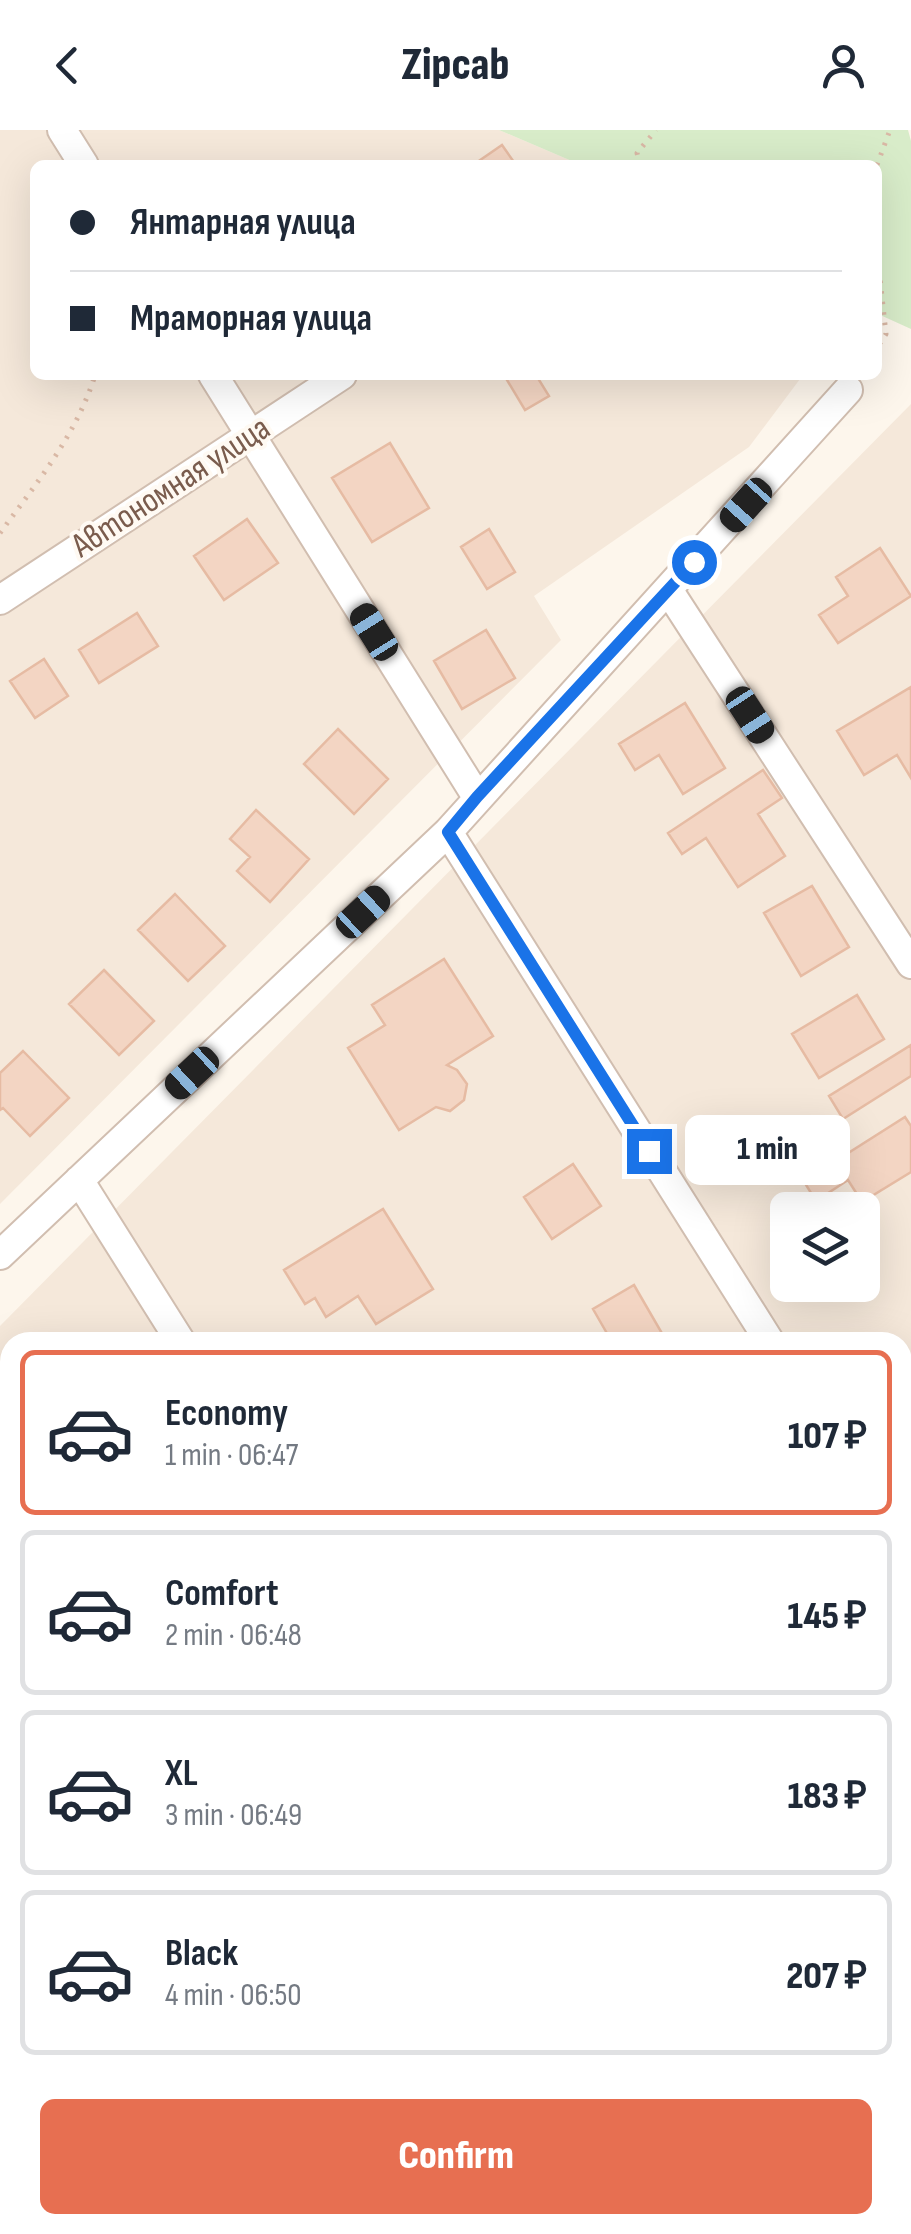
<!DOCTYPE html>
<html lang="en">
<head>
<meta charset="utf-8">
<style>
  body { margin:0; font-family:"Sofia Sans Condensed",sans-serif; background:#f6f6f7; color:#1f2937; height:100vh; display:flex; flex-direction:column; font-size:38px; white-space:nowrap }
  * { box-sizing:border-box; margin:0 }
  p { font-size:32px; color:#747a83 }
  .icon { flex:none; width:55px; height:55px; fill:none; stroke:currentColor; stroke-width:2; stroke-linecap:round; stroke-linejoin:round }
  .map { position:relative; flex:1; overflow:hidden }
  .details { position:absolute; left:0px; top:1202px; width:912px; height:902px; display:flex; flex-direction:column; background:#fff; border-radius:30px 30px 0 0; box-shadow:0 10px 40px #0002 }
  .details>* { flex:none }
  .banner { position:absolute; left:30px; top:30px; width:852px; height:220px; border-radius:15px; box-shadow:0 10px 40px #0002; display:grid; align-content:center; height:220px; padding:0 40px; background:#fff }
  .controls { position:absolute; left:770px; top:1062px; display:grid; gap:20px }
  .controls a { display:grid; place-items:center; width:110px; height:110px; border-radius:15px; background:#fff; box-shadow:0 10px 40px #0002; font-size:50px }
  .end { position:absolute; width:45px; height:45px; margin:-22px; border:12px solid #1a73e8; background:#fff; box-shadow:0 0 0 5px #fff }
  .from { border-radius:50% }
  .bubble { position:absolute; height:70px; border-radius:15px; background:#fff; box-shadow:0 10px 40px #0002; font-size:32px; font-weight:800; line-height:70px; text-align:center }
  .car { position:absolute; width:30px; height:60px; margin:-30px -15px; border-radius:12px; box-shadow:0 0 8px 2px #0007; background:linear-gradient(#222 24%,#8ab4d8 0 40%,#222 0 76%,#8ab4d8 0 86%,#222 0) }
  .banner b { display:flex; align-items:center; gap:35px; height:95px; font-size:38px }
  .banner b+b { border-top:2px solid #e0e1e3 }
  .banner i { width:25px; height:25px; background:#1f2937 }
  ul { padding:18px 0 0; list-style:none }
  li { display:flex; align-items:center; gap:30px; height:165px; margin:0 20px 15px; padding:0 20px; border:5px solid #e0e1e3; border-radius:15px }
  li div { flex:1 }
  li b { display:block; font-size:38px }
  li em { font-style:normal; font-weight:800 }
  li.active { border-color:#e76f51 }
  li>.icon { width:90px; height:90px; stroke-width:1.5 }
  .button { display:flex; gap:20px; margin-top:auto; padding:20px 40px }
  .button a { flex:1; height:115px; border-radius:15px; background:#e76f51; color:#fff; font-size:40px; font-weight:800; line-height:115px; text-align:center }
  header { display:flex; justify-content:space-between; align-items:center; height:130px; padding:0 40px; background:#fff; font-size:45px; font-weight:800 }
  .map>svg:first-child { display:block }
  .residential { fill:#f5e8da; fill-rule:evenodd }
  .green { fill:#d8ecc9 }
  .building { fill:#f3d5c3; stroke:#e6bba3; stroke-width:2.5 }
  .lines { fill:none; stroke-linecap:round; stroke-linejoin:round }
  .minor-casing { stroke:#d1beb0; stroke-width:32 }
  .path { stroke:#d9b8a5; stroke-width:5; stroke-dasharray:2.5 8; stroke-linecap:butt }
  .minor { stroke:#fff; stroke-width:28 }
  .route { stroke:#1a73e8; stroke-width:12 }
  .labels { text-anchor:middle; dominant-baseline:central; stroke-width:8; stroke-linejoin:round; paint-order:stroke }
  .street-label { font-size:35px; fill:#7a5c4d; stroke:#fffaf3 }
</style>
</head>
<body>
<header><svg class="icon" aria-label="back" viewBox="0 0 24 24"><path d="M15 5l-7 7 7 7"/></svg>Zipcab<svg class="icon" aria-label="person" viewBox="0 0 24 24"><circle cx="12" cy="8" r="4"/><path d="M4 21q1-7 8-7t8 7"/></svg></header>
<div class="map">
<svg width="911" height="2104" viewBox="0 0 911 2104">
  <rect width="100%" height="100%" fill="#fdf6ec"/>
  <path class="residential" d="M 0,0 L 499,0 L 581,35 L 35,35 L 35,245 L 803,245 L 749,317 L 534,466 L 561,510 L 0,1074 Z
    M 911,274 L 911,2104 L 162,2104 L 156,2095 L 902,2095 L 902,1212 L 10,1212 L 10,1869 L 0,1854 L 0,1196 ZM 788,1080 L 862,1080 L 862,1155 L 788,1155 Z"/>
  <path class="green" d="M 499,0 L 908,0 L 911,11 L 911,199 L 878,184 L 878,35 L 581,35 Z
    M 0,2023 L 10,2038 L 10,2095 L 46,2095 L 52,2104 L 0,2104 Z"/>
  <path class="building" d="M 502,15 L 516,35 L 473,35 Z
    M 504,245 L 536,245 L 549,266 L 525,280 Z
    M 390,313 L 429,378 L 372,412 L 332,348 Z
    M 247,389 L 278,433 L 224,470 L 194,426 Z
    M 489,399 L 515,442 L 487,459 L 461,417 Z
    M 880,418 L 911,466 L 838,513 L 819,485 L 848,466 L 836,447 Z
    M 137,483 L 158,516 L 99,553 L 79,520 Z
    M 486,500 L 515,548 L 462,579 L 434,531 Z
    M 44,529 L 68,566 L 35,588 L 10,551 Z
    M 911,557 L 911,648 L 897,625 L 864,645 L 837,601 Z
    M 685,573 L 725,638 L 683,664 L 659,625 L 635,640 L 619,614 Z
    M 338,599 L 388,649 L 354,684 L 304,634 Z
    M 763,640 L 782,668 L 758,684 L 785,726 L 738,757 L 706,708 L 682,724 L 668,703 Z
    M 256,680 L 309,729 L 270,772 L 237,741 L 250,727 L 230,709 Z
    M 812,756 L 849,817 L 801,846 L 764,783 Z
    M 175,764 L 225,816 L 188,851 L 138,800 Z
    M 444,829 L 493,906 L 447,935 L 457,940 L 467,954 L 464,970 L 450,981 L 436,977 L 399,1000 L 348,918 L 385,895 L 372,875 Z
    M 104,840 L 154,891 L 119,925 L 69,874 Z
    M 857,865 L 884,909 L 819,948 L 792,904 Z
    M 911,915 L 911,946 L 843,989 L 829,966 Z
    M 23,921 L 69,968 L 30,1006 L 3,978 L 0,980 L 0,943 Z
    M 905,987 L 911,996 L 911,1042 L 862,1072 L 848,1050 L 816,1071 L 793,1034 L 834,1009 L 845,1025 Z
    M 573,1034 L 601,1076 L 552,1109 L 524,1067 Z
    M 383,1079 L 433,1159 L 376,1194 L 358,1166 L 326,1187 L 315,1168 L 305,1174 L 284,1140 Z
    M 634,1155 L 667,1212 L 612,1212 L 593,1179 Z"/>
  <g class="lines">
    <defs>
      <path id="minor" d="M 62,0 L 84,35
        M 213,245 L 477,667
        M 669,461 L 911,834
        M 0,470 L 342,245
        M 448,702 L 770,1212
        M 79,1050 L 181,1212
        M 0,1125 L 448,702 L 848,260
        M 902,1423 L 911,1437
        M 0,1988 L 10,2003
        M 69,2095 L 75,2104
        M 738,2095 L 744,2104"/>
    </defs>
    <use href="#minor" class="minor-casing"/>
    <path class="path" d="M 640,35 L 637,23 L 656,0
      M 877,35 L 890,0
      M 878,130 L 886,204 L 878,216
      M 0,403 C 36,354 77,304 95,245"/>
    <use href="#minor" class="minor"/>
  </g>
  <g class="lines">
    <path class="route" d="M 649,1021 L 448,702 L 477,667 L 694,432"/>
  </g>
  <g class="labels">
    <g class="street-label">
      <text transform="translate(171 357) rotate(-33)">Автономная улица</text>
    </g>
  </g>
</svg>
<div class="controls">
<a><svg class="icon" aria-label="layers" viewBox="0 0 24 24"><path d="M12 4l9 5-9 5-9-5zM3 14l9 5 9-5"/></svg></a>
</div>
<i class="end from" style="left:694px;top:432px"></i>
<i class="end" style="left:649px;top:1021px"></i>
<div class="bubble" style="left:685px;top:985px;width:165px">1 min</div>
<i class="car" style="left:746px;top:375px;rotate:222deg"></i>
<i class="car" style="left:374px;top:502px;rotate:328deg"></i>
<i class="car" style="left:750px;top:585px;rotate:147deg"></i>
<i class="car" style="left:363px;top:782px;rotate:47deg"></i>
<i class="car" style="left:192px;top:943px;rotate:227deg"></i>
<div class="banner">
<b><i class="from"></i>Янтарная улица</b>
<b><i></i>Мраморная улица</b>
</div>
<section class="details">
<ul>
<li class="active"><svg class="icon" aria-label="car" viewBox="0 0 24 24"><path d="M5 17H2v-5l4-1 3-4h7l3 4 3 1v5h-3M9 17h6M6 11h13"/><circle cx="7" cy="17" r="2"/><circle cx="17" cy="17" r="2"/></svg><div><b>Economy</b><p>1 min · 06:47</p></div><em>107 ₽</em></li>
<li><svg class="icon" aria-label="car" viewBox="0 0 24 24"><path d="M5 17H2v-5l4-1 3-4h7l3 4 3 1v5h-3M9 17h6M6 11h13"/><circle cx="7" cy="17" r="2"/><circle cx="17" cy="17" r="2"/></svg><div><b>Comfort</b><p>2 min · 06:48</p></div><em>145 ₽</em></li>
<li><svg class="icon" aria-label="car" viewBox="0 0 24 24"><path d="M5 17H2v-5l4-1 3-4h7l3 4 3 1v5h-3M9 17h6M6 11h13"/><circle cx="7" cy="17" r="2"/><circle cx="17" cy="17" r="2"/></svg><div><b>XL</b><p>3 min · 06:49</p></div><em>183 ₽</em></li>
<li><svg class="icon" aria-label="car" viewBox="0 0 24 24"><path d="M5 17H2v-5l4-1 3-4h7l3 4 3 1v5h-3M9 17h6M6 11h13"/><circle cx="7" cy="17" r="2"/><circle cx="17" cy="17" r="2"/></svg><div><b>Black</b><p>4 min · 06:50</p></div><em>207 ₽</em></li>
</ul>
<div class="button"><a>Confirm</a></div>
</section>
</div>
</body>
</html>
